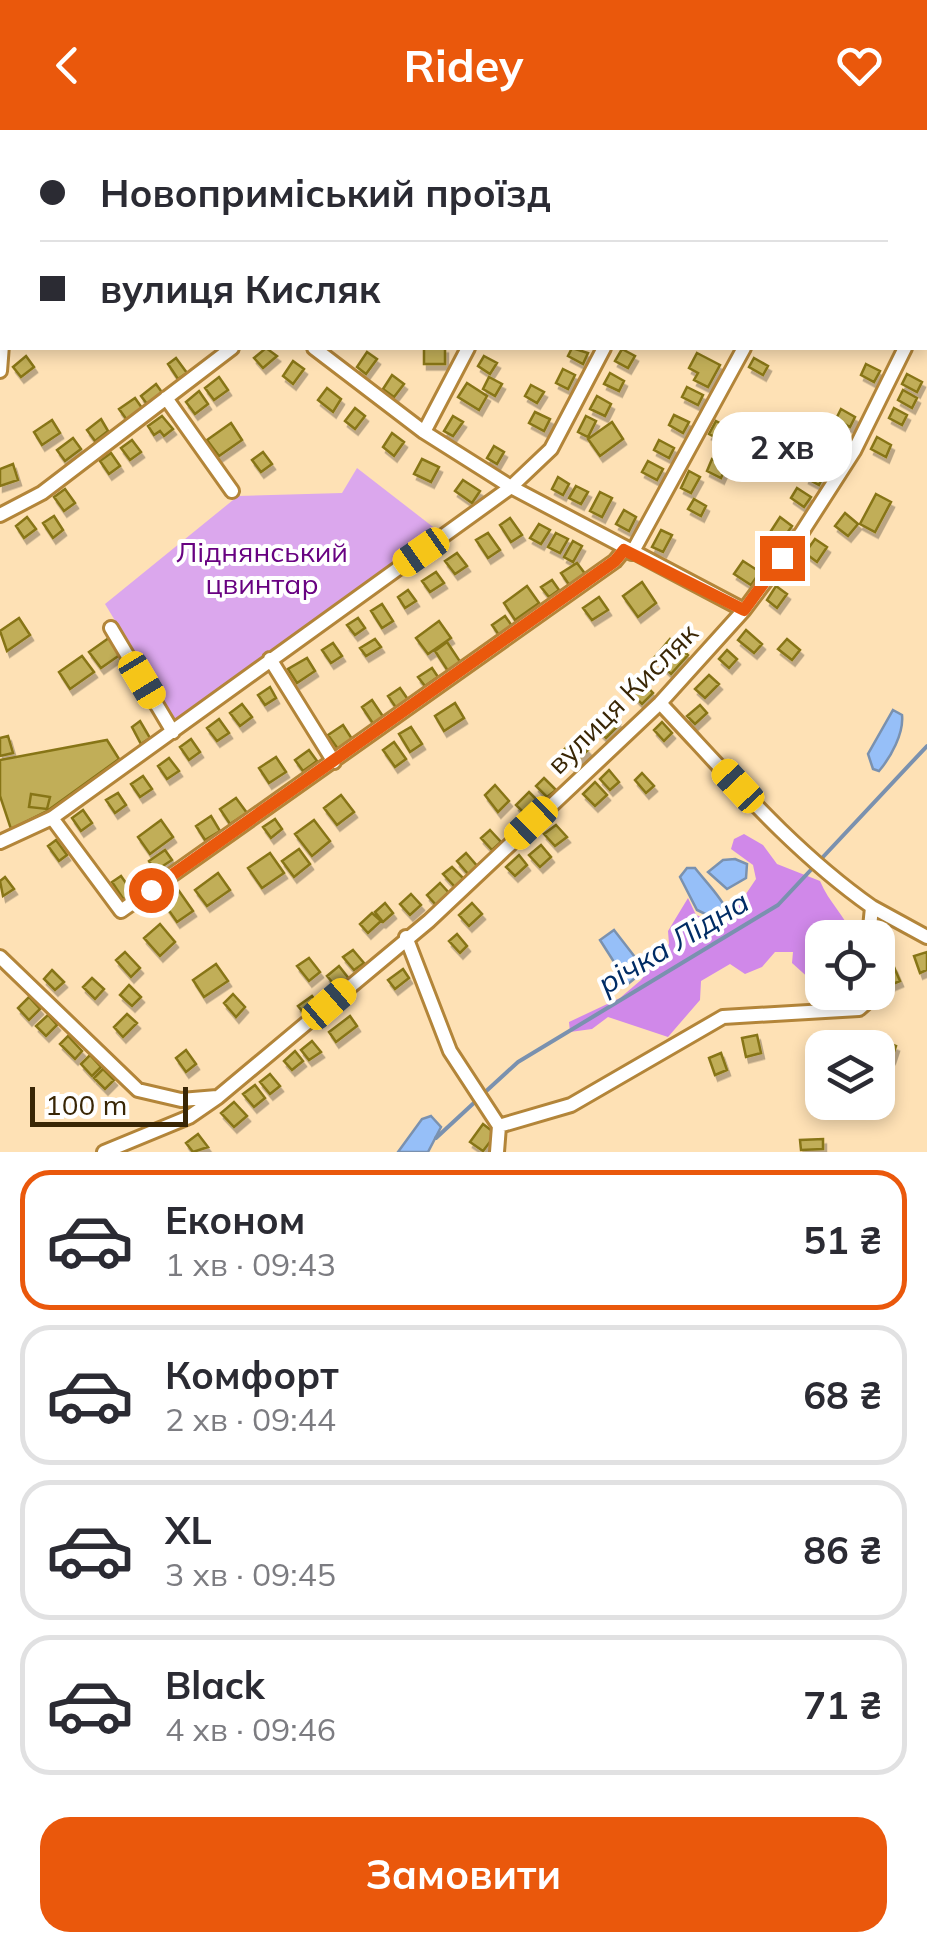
<!DOCTYPE html>
<html lang="uk">
<head>
<meta charset="utf-8">
<style>
  body { margin:0; font-family:Mulish,sans-serif; background:#f7f7f7; color:#2b2b33; height:100vh; display:flex; flex-direction:column; font-size:38px; white-space:nowrap }
  * { box-sizing:border-box; margin:0 }
  p { font-size:32px; color:#7c7c81 }
  .icon { flex:none; width:55px; height:55px; fill:none; stroke:currentColor; stroke-width:2; stroke-linecap:round; stroke-linejoin:round }
  .map { position:relative; height:1022px; overflow:hidden }
  .panel { display:flex; flex-direction:column; background:#fff; flex:1 }
  .panel>* { flex:none }
  .guide { position:absolute; left:0px; top:0px; width:928px; height:220px; box-shadow:0 5px 15px #0003; display:grid; align-content:center; height:220px; padding:0 40px; background:#fff }
  .controls { position:absolute; left:805px; top:790px; display:grid; gap:20px }
  .controls a { display:grid; place-items:center; width:90px; height:90px; border-radius:20px; background:#fff; box-shadow:0 5px 15px #0003; font-size:50px }
  .scale { position:absolute; left:30px; bottom:25px; width:158px; box-sizing:border-box; padding-left:10px; border:5px solid #392605; border-top:0; font-size:28px; line-height:35px; white-space:nowrap; color:#392605; -webkit-text-stroke:8px #fff; paint-order:stroke }
  .end { position:absolute; width:45px; height:45px; margin:-22px; border:12px solid #ea580c; background:#fff; box-shadow:0 0 0 5px #fff }
  .from { border-radius:50% }
  .bubble { position:absolute; height:70px; border-radius:30px; background:#fff; box-shadow:0 5px 15px #0003; font-size:32px; font-weight:700; line-height:70px; text-align:center }
  .car { position:absolute; width:30px; height:60px; margin:-30px -15px; border-radius:12px; box-shadow:0 0 8px 2px #0007; background:linear-gradient(#f5c518 24%,#345 0 40%,#f5c518 0 76%,#345 0 86%,#f5c518 0) }
  .guide b { display:flex; align-items:center; gap:35px; height:95px; font-size:38px }
  .guide b+b { border-top:2px solid #e1e1e2 }
  .guide i { width:25px; height:25px; background:#2b2b33 }
  ul { padding:18px 0 0; list-style:none }
  li { display:flex; align-items:center; gap:30px; height:140px; margin:0 20px 15px; padding:0 20px; border:5px solid #e1e1e2; border-radius:30px }
  li div { flex:1 }
  li b { display:block; font-size:38px }
  li em { font-style:normal; font-weight:700 }
  li.active { border-color:#ea580c }
  li>.icon { width:90px; height:90px; stroke-width:1.5 }
  .cta { display:flex; gap:20px; margin-top:auto; padding:20px 40px }
  .cta a { flex:1; height:115px; border-radius:30px; background:#ea580c; color:#fff; font-size:40px; font-weight:700; line-height:115px; text-align:center }
  header { display:flex; justify-content:space-between; align-items:center; height:130px; padding:0 40px; background:#ea580c; color:#fff; font-size:45px; font-weight:700 }
  .map>svg:first-child { display:block }
  .green { fill:#dba7ed }
  .forest { fill:#d088e9 }
  .water { fill:#96bff8; stroke:#7a91af; stroke-width:2.5 }
  .lines { fill:none; stroke-linecap:round; stroke-linejoin:round }
  .stream { stroke:#7a91af; stroke-width:4 }
  .building { fill:#c1ae59; stroke:#877517; stroke-width:2.5; filter:url(#shadow) }
  .minor-casing { stroke:#b38539; stroke-width:18 }
  .minor { stroke:#fff; stroke-width:12 }
  .route { stroke:#ea580c; stroke-width:12 }
  .labels { text-anchor:middle; dominant-baseline:central; stroke-width:8; stroke-linejoin:round; paint-order:stroke }
  .park-label { font-size:28px; fill:#680281; stroke:#fff }
  .street-label { font-size:28px; fill:#392605; stroke:#fff }
  .water-label { font-size:30px; font-style:italic; fill:#002c65; stroke:#fff }
</style>
</head>
<body>
<header><svg class="icon" aria-label="back" viewBox="0 0 24 24"><path d="M15 5l-7 7 7 7"/></svg>Ridey<svg class="icon" aria-label="heart" viewBox="0 0 24 24"><path d="M12 20l-8-8c-3-5 5-10 8-4 3-6 11-1 8 4z"/></svg></header>
<div class="map">
<svg width="927" height="1022" viewBox="0 0 927 1022">
  <defs>
    <filter id="shadow"><feDropShadow dx="3" dy="5.5" stdDeviation="0" flood-color="#0004"/></filter>
  </defs>
  <rect width="100%" height="100%" fill="#fee1b5"/>
  <path class="green" d="M 357,338 L 437,400 L 175,590 L 105,474 L 238,366 L 342,363 Z"/>
  <path class="forest" d="M 744,704 L 763,715 L 777,734 L 820,751 C 829,773 845,785 853,807 L 822,808 L 822,860 L 792,833 L 793,822 L 775,822 L 762,837 L 745,844 L 730,834 L 701,851 L 700,870 L 668,907 L 608,887 L 592,899 L 570,902 L 569,892 L 620,868 L 641,850 L 669,814 L 668,801 L 688,768 L 696,785 L 725,795 L 756,749 L 753,735 L 731,719 L 734,709 Z"/>
  <path class="water" d="M 893,580 L 902,585 C 904,603 891,627 879,641 L 873,639 L 868,624 Z
    M 735,729 L 747,734 L 746,748 L 727,759 L 708,742 L 723,730 Z
    M 687,738 L 695,738 C 705,751 722,768 727,781 L 722,792 L 697,780 L 680,747 Z
    M 614,800 L 645,840 L 628,854 L 600,810 Z
    M 431,986 L 441,997 L 428,1022 L 398,1022 L 422,989 Z"/>
  <g class="lines">
    <path class="stream" d="M 483,964 L 518,932 L 778,775 L 927,616
      M 436,1008 L 476,971"/>
  </g>
  <path class="building" d="M 266,218 L 277,226 L 263,238 L 254,228 Z
    M 424,218 L 445,218 L 445,234 L 424,234 Z
    M 572,218 L 588,223 L 583,234 L 568,226 Z
    M 622,219 L 635,226 L 628,238 L 615,231 Z
    M 367,222 L 377,229 L 366,244 L 357,237 Z
    M 697,223 L 720,235 L 708,257 L 694,250 L 698,243 L 689,238 Z
    M 26,226 L 34,237 L 21,247 L 13,237 Z
    M 484,226 L 497,233 L 490,244 L 478,236 Z
    M 176,228 L 187,243 L 178,249 L 168,234 Z
    M 754,228 L 768,236 L 763,245 L 749,237 Z
    M 293,231 L 304,239 L 293,254 L 283,246 Z
    M 866,234 L 880,241 L 874,252 L 861,245 Z
    M 563,239 L 575,245 L 568,259 L 556,253 Z
    M 610,243 L 624,251 L 619,261 L 604,254 Z
    M 907,244 L 922,252 L 917,262 L 902,254 Z
    M 392,245 L 404,254 L 394,267 L 383,259 Z
    M 219,247 L 228,260 L 214,270 L 205,258 Z
    M 489,247 L 502,254 L 495,266 L 483,259 Z
    M 467,253 L 487,266 L 479,280 L 458,267 Z
    M 156,254 L 166,268 L 147,274 L 141,266 Z
    M 531,255 L 544,262 L 537,273 L 525,266 Z
    M 687,257 L 703,265 L 698,275 L 682,267 Z
    M 327,258 L 341,269 L 333,282 L 318,270 Z
    M 903,260 L 917,268 L 912,278 L 898,270 Z
    M 199,261 L 208,274 L 195,284 L 186,272 Z
    M 597,266 L 611,274 L 605,286 L 590,279 Z
    M 135,268 L 142,278 L 127,290 L 119,279 Z
    M 355,278 L 365,286 L 355,299 L 345,291 Z
    M 894,278 L 907,285 L 902,295 L 889,288 Z
    M 841,279 L 855,287 L 850,297 L 836,289 Z
    M 535,282 L 550,289 L 544,301 L 529,293 Z
    M 674,285 L 689,292 L 683,303 L 669,295 Z
    M 162,286 L 173,299 L 164,306 L 160,301 L 154,305 L 148,296 Z
    M 453,286 L 463,292 L 453,306 L 444,301 Z
    M 586,286 L 596,291 L 588,307 L 578,302 Z
    M 101,289 L 108,301 L 95,311 L 87,300 Z
    M 52,290 L 60,303 L 42,315 L 34,302 Z
    M 716,291 L 733,300 L 726,313 L 709,304 Z
    M 612,292 L 623,309 L 600,326 L 588,309 Z
    M 231,293 L 242,310 L 219,326 L 207,310 Z
    M 392,303 L 404,312 L 394,326 L 383,317 Z
    M 877,307 L 891,315 L 886,327 L 871,319 Z
    M 73,308 L 81,319 L 65,331 L 57,320 Z
    M 132,310 L 141,322 L 130,330 L 121,318 Z
    M 659,310 L 674,318 L 669,328 L 654,320 Z
    M 494,316 L 504,322 L 497,334 L 487,328 Z
    M 263,322 L 272,334 L 261,342 L 252,330 Z
    M 111,323 L 120,336 L 109,344 L 100,331 Z
    M 422,329 L 439,337 L 431,352 L 414,344 Z
    M 712,329 L 726,337 L 721,348 L 707,341 Z
    M 648,331 L 663,339 L 657,350 L 642,342 Z
    M 13,334 L 18,350 L 0,356 L 0,339 Z
    M 813,334 L 826,341 L 819,355 L 806,348 Z
    M 689,341 L 700,347 L 691,363 L 681,358 Z
    M 558,347 L 569,354 L 563,365 L 552,359 Z
    M 463,350 L 480,361 L 472,373 L 455,361 Z
    M 576,356 L 588,362 L 581,374 L 569,368 Z
    M 797,358 L 811,367 L 804,377 L 791,368 Z
    M 65,359 L 75,373 L 64,381 L 54,367 Z
    M 600,362 L 612,368 L 602,387 L 590,381 Z
    M 876,364 L 891,372 L 875,402 L 860,394 Z
    M 694,369 L 706,376 L 701,386 L 688,379 Z
    M 624,380 L 636,387 L 629,401 L 616,394 Z
    M 845,383 L 858,394 L 848,406 L 835,396 Z
    M 54,386 L 63,400 L 53,408 L 43,393 Z
    M 27,387 L 36,399 L 24,408 L 16,396 Z
    M 780,387 L 792,396 L 783,409 L 771,401 Z
    M 510,388 L 522,405 L 511,412 L 500,395 Z
    M 539,394 L 550,400 L 541,414 L 530,408 Z
    M 661,400 L 672,405 L 663,422 L 652,417 Z
    M 488,403 L 500,420 L 488,428 L 476,410 Z
    M 556,403 L 568,409 L 560,423 L 548,417 Z
    M 815,409 L 827,417 L 817,432 L 805,423 Z
    M 573,411 L 582,416 L 573,432 L 564,427 Z
    M 457,423 L 467,436 L 455,444 L 445,431 Z
    M 795,425 L 805,433 L 795,448 L 785,440 Z
    M 743,431 L 760,442 L 751,455 L 734,444 Z
    M 577,433 L 586,445 L 570,456 L 561,443 Z
    M 436,442 L 444,453 L 430,462 L 422,451 Z
    M 552,450 L 559,460 L 549,467 L 541,457 Z
    M 642,452 L 656,473 L 638,487 L 623,466 Z
    M 527,456 L 539,473 L 515,490 L 504,473 Z
    M 776,456 L 787,464 L 777,478 L 767,470 Z
    M 408,460 L 416,471 L 405,478 L 398,467 Z
    M 599,467 L 608,480 L 592,490 L 583,478 Z
    M 382,474 L 393,491 L 382,498 L 371,481 Z
    M 505,486 L 512,496 L 499,505 L 492,495 Z
    M 19,488 L 30,505 L 7,521 L 0,501 Z
    M 358,488 L 365,498 L 355,505 L 347,495 Z
    M 439,491 L 451,508 L 428,524 L 416,508 Z
    M 746,500 L 762,514 L 754,523 L 738,510 Z
    M 113,505 L 124,522 L 101,538 L 89,522 Z
    M 375,509 L 381,517 L 366,526 L 360,518 Z
    M 670,509 L 688,525 L 671,544 L 654,528 Z
    M 787,509 L 800,520 L 792,530 L 778,519 Z
    M 447,512 L 461,533 L 448,541 L 435,521 Z
    M 333,513 L 342,526 L 331,533 L 322,520 Z
    M 727,520 L 737,529 L 729,538 L 719,529 Z
    M 82,526 L 94,542 L 70,559 L 59,542 Z
    M 307,528 L 315,541 L 297,553 L 288,539 Z
    M 432,538 L 438,547 L 425,556 L 418,547 Z
    M 709,545 L 719,554 L 705,568 L 695,559 Z
    M 639,548 L 653,563 L 642,574 L 627,559 Z
    M 270,557 L 276,568 L 265,575 L 258,565 Z
    M 400,558 L 409,571 L 397,579 L 388,566 Z
    M 372,570 L 384,588 L 374,595 L 362,577 Z
    M 455,573 L 464,588 L 444,601 L 435,586 Z
    M 242,574 L 252,587 L 240,596 L 230,583 Z
    M 700,575 L 707,583 L 695,594 L 687,586 Z
    M 610,584 L 620,594 L 606,608 L 595,597 Z
    M 219,589 L 229,603 L 217,611 L 207,598 Z
    M 140,591 L 150,608 L 141,614 L 132,597 Z
    M 662,592 L 672,603 L 664,611 L 654,600 Z
    M 343,595 L 352,609 L 338,619 L 328,605 Z
    M 411,597 L 422,614 L 410,622 L 399,604 Z
    M 8,606 L 13,623 L 0,626 L 0,608 Z
    M 576,607 L 588,620 L 572,636 L 560,624 Z
    M 191,609 L 200,622 L 189,630 L 180,617 Z
    M 107,610 L 119,629 L 47,681 L 11,699 L 0,666 L 0,630 Z
    M 394,612 L 406,629 L 395,637 L 383,620 Z
    M 309,620 L 317,631 L 303,641 L 295,630 Z
    M 276,627 L 286,642 L 269,653 L 259,638 Z
    M 169,628 L 179,641 L 167,649 L 158,636 Z
    M 609,640 L 619,652 L 610,660 L 600,649 Z
    M 642,643 L 654,656 L 646,663 L 635,650 Z
    M 143,646 L 152,659 L 140,667 L 131,654 Z
    M 544,648 L 556,660 L 547,667 L 536,656 Z
    M 595,652 L 607,665 L 595,676 L 583,664 Z
    M 495,655 L 509,671 L 498,682 L 485,665 Z
    M 529,662 L 537,670 L 524,683 L 516,675 Z
    M 118,663 L 126,675 L 115,683 L 106,670 Z
    M 31,664 L 50,667 L 47,679 L 29,677 Z
    M 341,665 L 354,682 L 337,695 L 324,678 Z
    M 236,668 L 247,683 L 230,694 L 220,679 Z
    M 83,680 L 92,693 L 81,701 L 72,688 Z
    M 211,686 L 220,701 L 205,710 L 196,696 Z
    M 275,689 L 282,699 L 271,708 L 263,697 Z
    M 161,690 L 173,707 L 150,724 L 138,707 Z
    M 314,690 L 330,711 L 312,726 L 295,704 Z
    M 556,695 L 567,707 L 555,716 L 544,704 Z
    M 490,700 L 501,712 L 492,720 L 481,708 Z
    M 56,710 L 67,725 L 59,731 L 48,716 Z
    M 541,715 L 551,727 L 540,737 L 529,725 Z
    M 299,719 L 310,734 L 294,747 L 282,731 Z
    M 165,720 L 172,730 L 155,741 L 149,731 Z
    M 270,723 L 284,743 L 262,758 L 248,738 Z
    M 466,723 L 478,737 L 469,745 L 457,731 Z
    M 519,725 L 527,735 L 515,746 L 506,737 Z
    M 452,737 L 464,749 L 455,757 L 443,744 Z
    M 218,743 L 230,760 L 207,776 L 195,760 Z
    M 121,746 L 133,763 L 124,770 L 112,752 Z
    M 5,747 L 14,759 L 3,766 L 0,751 Z
    M 440,753 L 450,764 L 437,776 L 427,765 Z
    M 179,761 L 193,781 L 177,792 L 163,772 Z
    M 411,764 L 421,775 L 410,785 L 400,774 Z
    M 385,773 L 393,783 L 383,792 L 375,782 Z
    M 472,773 L 482,784 L 469,796 L 459,785 Z
    M 372,783 L 381,791 L 368,803 L 360,794 Z
    M 160,794 L 175,812 L 160,826 L 144,808 Z
    M 457,804 L 467,816 L 460,823 L 449,811 Z
    M 353,820 L 364,833 L 354,840 L 343,827 Z
    M 125,822 L 140,838 L 131,847 L 116,830 Z
    M 927,822 L 927,840 L 920,843 L 914,826 Z
    M 309,828 L 320,842 L 309,851 L 297,836 Z
    M 216,834 L 228,851 L 204,867 L 193,850 Z
    M 339,836 L 350,850 L 338,859 L 327,846 Z
    M 894,837 L 900,851 L 888,856 L 882,842 Z
    M 403,839 L 409,848 L 395,859 L 388,850 Z
    M 52,840 L 64,852 L 55,860 L 44,849 Z
    M 92,848 L 104,859 L 95,869 L 83,857 Z
    M 129,855 L 141,867 L 132,876 L 120,865 Z
    M 233,864 L 245,877 L 236,887 L 224,873 Z
    M 312,866 L 320,876 L 306,886 L 298,876 Z
    M 29,867 L 40,879 L 29,890 L 18,878 Z
    M 127,884 L 137,893 L 123,907 L 114,897 Z
    M 48,885 L 57,895 L 46,906 L 36,896 Z
    M 350,886 L 357,896 L 336,912 L 329,902 Z
    M 757,905 L 761,923 L 746,927 L 742,908 Z
    M 68,906 L 82,921 L 75,929 L 60,914 Z
    M 848,906 L 849,918 L 830,918 L 830,907 Z
    M 875,908 L 896,916 L 892,928 L 871,918 Z
    M 312,911 L 321,922 L 309,930 L 301,920 Z
    M 186,920 L 196,934 L 186,942 L 176,928 Z
    M 295,921 L 303,931 L 292,940 L 284,931 Z
    M 721,923 L 727,940 L 715,945 L 709,928 Z
    M 90,925 L 101,937 L 92,946 L 81,934 Z
    M 103,939 L 114,950 L 105,959 L 94,948 Z
    M 270,944 L 280,956 L 270,964 L 260,952 Z
    M 255,955 L 265,968 L 254,977 L 243,964 Z
    M 234,972 L 247,986 L 234,997 L 221,983 Z
    M 483,994 L 496,1004 L 483,1021 L 470,1012 Z
    M 198,1004 L 208,1017 L 193,1022 L 186,1013 Z
    M 823,1009 L 823,1019 L 801,1020 L 800,1010 Z"/>
  <g class="lines">
    <defs>
      <path id="minor" d="M 23,0 L 26,2
        M 379,2 L 380,0
        M 539,2 L 539,0
        M 683,2 L 684,0
        M 771,2 L 771,0
        M 925,66 L 927,59
        M 314,218 L 424,302 L 511,357 L 744,480
        M 0,241 L 2,215
        M 166,268 L 232,361
        M 424,302 L 468,218
        M 0,385 L 42,363 L 232,218
        M 632,423 L 744,218
        M 111,498 L 173,602
        M 270,529 L 334,632
        M 660,573 C 728,645 791,720 872,777
        M 52,688 L 121,781 L 615,431 L 624,420
        M 0,712 L 52,688 L 511,357 L 551,319 L 604,218
        M 406,807 L 450,921 L 499,996 L 497,1022
        M 869,808 L 872,777 L 927,807
        M 0,827 L 138,960 L 181,970 L 217,967
        M 499,996 L 571,975 L 723,887 L 859,879 L 867,872 L 867,862
        M 104,1022 L 189,987 L 218,967 L 429,791 L 660,573 L 744,480 L 802,402 L 854,321 L 905,218"/>
    </defs>
    <use href="#minor" class="minor-casing"/>
    <use href="#minor" class="minor"/>
  </g>
  <g class="lines">
    <path class="route" d="M 151,760 L 615,431 L 624,420 L 744,480 L 782,428"/>
  </g>
  <g class="labels">
    <g class="park-label">
      <text x="262" y="421">Ліднянський<tspan x="262" dy="32">цвинтар</tspan></text>
    </g>
    <g class="street-label">
      <text transform="translate(622 568) rotate(-45)">вулиця Кисляк</text>
    </g>
    <g class="water-label">
      <text transform="translate(673 812) rotate(-31)">річка Лідна</text>
    </g>
  </g>
</svg>
<div class="controls">
<a><svg class="icon" aria-label="locate" viewBox="0 0 24 24"><circle cx="12" cy="12" r="6"/><path d="M12 2v4M12 18v4M2 12h4M18 12h4"/></svg></a>
<a><svg class="icon" aria-label="layers" viewBox="0 0 24 24"><path d="M12 4l9 5-9 5-9-5zM3 14l9 5 9-5"/></svg></a>
</div>
<div class="scale">100 m</div>
<i class="end from" style="left:151px;top:760px"></i>
<i class="end" style="left:782px;top:428px"></i>
<div class="bubble" style="left:712px;top:282px;width:140px">2 хв</div>
<i class="car" style="left:421px;top:422px;rotate:235deg"></i>
<i class="car" style="left:142px;top:550px;rotate:149deg"></i>
<i class="car" style="left:738px;top:656px;rotate:317deg"></i>
<i class="car" style="left:531px;top:693px;rotate:226deg"></i>
<i class="car" style="left:329px;top:874px;rotate:49deg"></i>
<div class="guide">
<b><i class="from"></i>Новоприміський проїзд</b>
<b><i></i>вулиця Кисляк</b>
</div>
</div>
<section class="panel">
<ul>
<li class="active"><svg class="icon" aria-label="car" viewBox="0 0 24 24"><path d="M5 17H2v-5l4-1 3-4h7l3 4 3 1v5h-3M9 17h6M6 11h13"/><circle cx="7" cy="17" r="2"/><circle cx="17" cy="17" r="2"/></svg><div><b>Економ</b><p>1 хв · 09:43</p></div><em>51 ₴</em></li>
<li><svg class="icon" aria-label="car" viewBox="0 0 24 24"><path d="M5 17H2v-5l4-1 3-4h7l3 4 3 1v5h-3M9 17h6M6 11h13"/><circle cx="7" cy="17" r="2"/><circle cx="17" cy="17" r="2"/></svg><div><b>Комфорт</b><p>2 хв · 09:44</p></div><em>68 ₴</em></li>
<li><svg class="icon" aria-label="car" viewBox="0 0 24 24"><path d="M5 17H2v-5l4-1 3-4h7l3 4 3 1v5h-3M9 17h6M6 11h13"/><circle cx="7" cy="17" r="2"/><circle cx="17" cy="17" r="2"/></svg><div><b>XL</b><p>3 хв · 09:45</p></div><em>86 ₴</em></li>
<li><svg class="icon" aria-label="car" viewBox="0 0 24 24"><path d="M5 17H2v-5l4-1 3-4h7l3 4 3 1v5h-3M9 17h6M6 11h13"/><circle cx="7" cy="17" r="2"/><circle cx="17" cy="17" r="2"/></svg><div><b>Black</b><p>4 хв · 09:46</p></div><em>71 ₴</em></li>
</ul>
<div class="cta"><a>Замовити</a></div>
</section>
</body>
</html>
